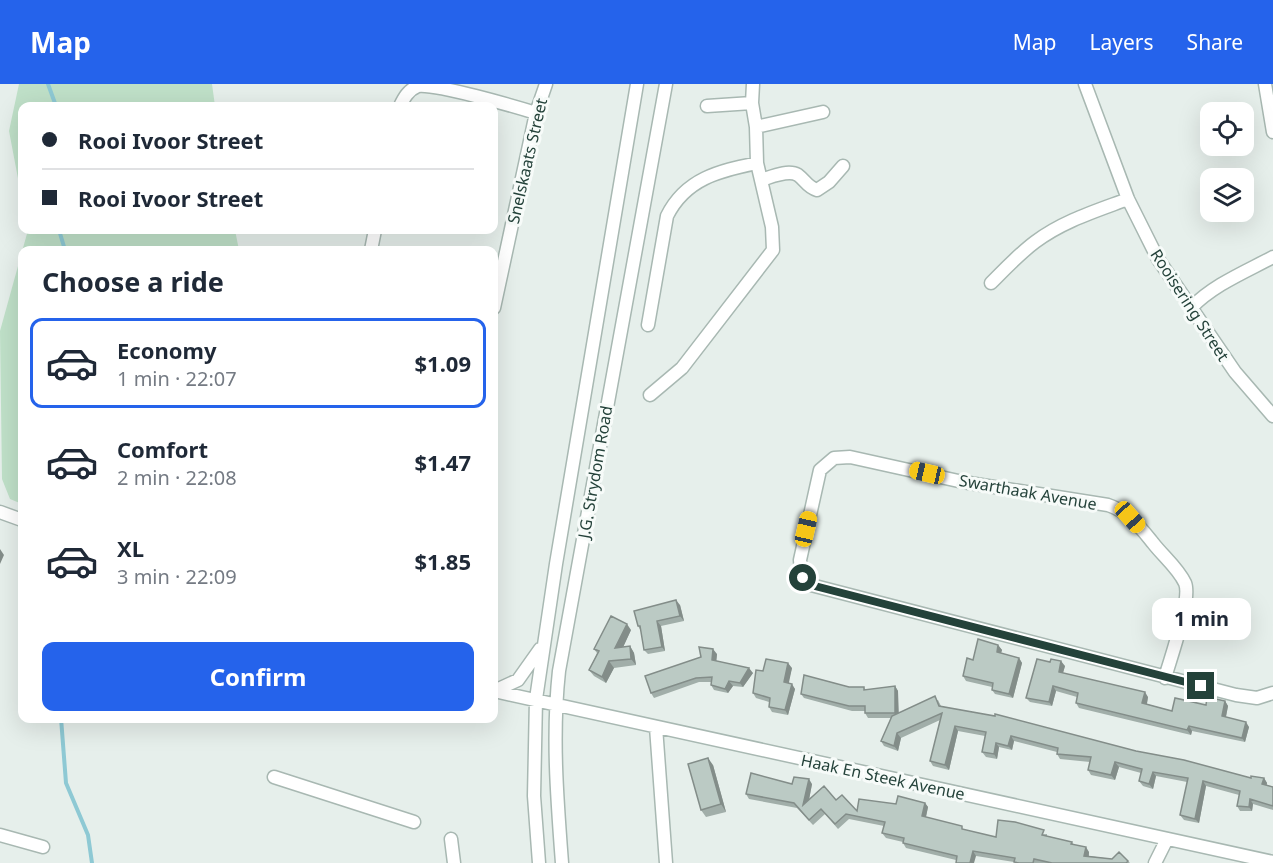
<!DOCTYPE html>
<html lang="en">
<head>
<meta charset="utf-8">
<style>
  body { margin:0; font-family:"Noto Sans",sans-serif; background:#f6f6f7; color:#1f2937; height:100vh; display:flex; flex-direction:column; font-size:22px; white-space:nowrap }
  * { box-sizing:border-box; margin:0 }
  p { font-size:20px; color:#747a83 }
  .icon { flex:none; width:33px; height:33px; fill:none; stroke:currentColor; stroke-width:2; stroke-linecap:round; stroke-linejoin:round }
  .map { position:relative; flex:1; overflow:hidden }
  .details { position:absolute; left:18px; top:162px; width:480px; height:477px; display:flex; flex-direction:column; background:#fff; border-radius:12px; box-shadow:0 6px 24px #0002 }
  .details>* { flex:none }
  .guide { position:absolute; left:18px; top:18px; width:480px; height:132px; border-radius:12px; box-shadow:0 6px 24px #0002; display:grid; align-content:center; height:132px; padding:0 24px; background:#fff }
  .fabs { position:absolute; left:1200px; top:18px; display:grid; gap:12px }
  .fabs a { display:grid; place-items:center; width:54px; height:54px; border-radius:12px; background:#fff; box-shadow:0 6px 24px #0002; font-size:30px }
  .end { position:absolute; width:27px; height:27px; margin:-14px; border:8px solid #24423a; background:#fff; box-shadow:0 0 0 3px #fff }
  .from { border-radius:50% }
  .bubble { position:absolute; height:42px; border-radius:12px; background:#fff; box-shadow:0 6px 24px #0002; font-size:20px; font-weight:700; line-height:42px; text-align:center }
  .car { position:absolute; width:18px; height:36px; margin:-18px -9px; border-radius:8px; box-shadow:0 0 4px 2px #0007; background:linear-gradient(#f5c518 24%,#345 0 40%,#f5c518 0 76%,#345 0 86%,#f5c518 0) }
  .guide b { display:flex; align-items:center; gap:21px; height:57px; font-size:22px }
  .guide b+b { border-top:2px solid #e0e1e3 }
  .guide i { width:15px; height:15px; background:#1f2937 }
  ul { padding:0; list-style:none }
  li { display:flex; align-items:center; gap:18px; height:90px; margin:0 12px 9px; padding:0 12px; border:3px solid transparent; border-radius:12px }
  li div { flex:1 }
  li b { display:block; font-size:22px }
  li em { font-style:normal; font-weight:700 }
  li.current { border-color:#2563eb }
  li>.icon { width:54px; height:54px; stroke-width:1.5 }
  h2 { padding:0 24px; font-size:27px; line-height:72px }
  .primary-button { display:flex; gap:12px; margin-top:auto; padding:12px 24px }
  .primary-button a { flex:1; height:69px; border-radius:12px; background:#2563eb; color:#fff; font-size:24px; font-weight:700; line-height:69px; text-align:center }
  header { display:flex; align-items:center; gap:36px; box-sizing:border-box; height:84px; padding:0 30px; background:#2563eb; color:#fff }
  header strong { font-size:28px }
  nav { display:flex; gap:33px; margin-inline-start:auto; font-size:21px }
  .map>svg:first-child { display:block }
  .green { fill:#bfe0c8 }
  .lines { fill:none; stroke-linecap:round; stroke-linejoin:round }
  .stream { stroke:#8ec9d4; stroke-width:4 }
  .minor-casing { stroke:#a8b8b2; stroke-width:15 }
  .minor { stroke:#fff; stroke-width:12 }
  .wall { fill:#a1aea9 }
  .shaded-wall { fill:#838d89 }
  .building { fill:#bbcac4; stroke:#838d89; stroke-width:1.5 }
  .route { stroke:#24423a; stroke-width:8 }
  .labels { text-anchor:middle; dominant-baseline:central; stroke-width:6; stroke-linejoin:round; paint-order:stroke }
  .street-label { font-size:16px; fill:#24423a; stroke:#f7fbf9 }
</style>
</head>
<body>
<header>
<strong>Map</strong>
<nav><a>Map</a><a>Layers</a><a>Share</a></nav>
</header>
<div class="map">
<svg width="1273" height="779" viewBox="0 0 1273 779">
  <rect width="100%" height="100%" fill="#e6efeb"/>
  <path class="green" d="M 19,0 L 212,0 L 215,22 L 22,22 L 22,105 L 20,105 L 9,47 Z
    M 28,146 L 235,146 L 239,166 L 22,166 L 22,420 L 10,415 L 2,395 L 0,247 Z"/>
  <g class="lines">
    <path class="stream" d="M 48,0 L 56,22
      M 59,146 L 65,166
      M 61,634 L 66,699 L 88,751 L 92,779"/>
    <defs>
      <path id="minor" d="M 1085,0 L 1128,115 L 1158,175 L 1235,288 L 1273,332
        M 1265,0 L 1273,48
        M 400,22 C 404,14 408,6 418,2 C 438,0 513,22 536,29
        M 707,22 L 752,19
        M 756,43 L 823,28
        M 761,96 C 771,93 788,85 798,91 C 806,97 807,103 817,106 L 829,98 L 843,82
        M 371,166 L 375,146
        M 991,199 C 1005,185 1019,170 1035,158 C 1063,137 1096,127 1128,115
        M 494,224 L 536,29 L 546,0
        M 1191,224 C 1213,201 1245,188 1273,173
        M 648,241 L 667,132 C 686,94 720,87 757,79
        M 650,311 L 682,284 L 773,166 L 772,143 L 757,79 L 756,43 L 752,19 L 753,0
        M 0,428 L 22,436
        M 1165,594 C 1170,575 1192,515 1185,499 C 1178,484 1163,472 1153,459 C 1140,443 1129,428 1108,421 L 963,398 L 850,373 L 834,374 L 820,386 L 800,476 L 801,489 L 811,501 L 1236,611 L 1257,614 L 1273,609
        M 494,607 L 1273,778
        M 494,607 L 518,596 L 540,565
        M 656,643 L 666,779
        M 274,693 L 414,738
        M 0,751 L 43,763
        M 451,755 L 454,779
        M 539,779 L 534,712 L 536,615 L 556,480 L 637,0
        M 562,779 C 557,714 552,651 559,587 L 666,0
        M 1155,779 L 1167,755"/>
    </defs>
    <use href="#minor" class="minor-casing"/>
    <use href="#minor" class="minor"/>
  </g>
  <path class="wall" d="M 680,521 L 684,537 L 661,542 L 665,567 L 648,570 L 644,566 L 641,547 L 638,542 Z
    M 631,546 L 623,563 L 630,562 L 634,569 L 636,581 L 614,584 L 606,599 L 594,592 L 589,586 L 597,569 L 594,565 Z
    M 998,561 L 1002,566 L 1001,569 L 1019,574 L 1022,579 L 1013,614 L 995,610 L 992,606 L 992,603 L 966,597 L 963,592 L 973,576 Z
    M 717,570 L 716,577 L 753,589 L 743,603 L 733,602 L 728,609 L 714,606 L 711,601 L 711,598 L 699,598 L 654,614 L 651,609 Z
    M 1050,578 L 1065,582 L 1063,589 L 1148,613 L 1147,620 L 1172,627 L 1225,617 L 1228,622 L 1226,633 L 1249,643 L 1245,658 L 1192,647 L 1191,651 L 1079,624 L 1076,619 L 1077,613 L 1056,607 L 1052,622 L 1030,618 L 1026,614 Z
    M 792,584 L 788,599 L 795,605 L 788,631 L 772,628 L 769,623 L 769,618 L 756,614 L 753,609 L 763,587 Z
    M 895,602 L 898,607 L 898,629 L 938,616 L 941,622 L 1136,667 L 1251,694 L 1264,694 L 1267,699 L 1266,701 L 1273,703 L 1273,726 L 1253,720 L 1252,727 L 1240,727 L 1237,722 L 1239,711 L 1206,702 L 1199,739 L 1184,736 L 1180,731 L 1187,698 L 1156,692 L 1153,705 L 1143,702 L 1139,697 L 1141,689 L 1119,683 L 1115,696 L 1091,691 L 1088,686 L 1090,678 L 1060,675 L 1057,670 L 1057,668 L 1014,657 L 1012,666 L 999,663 L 997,675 L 986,673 L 982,668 L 985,652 L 958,647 L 949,686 L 933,682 L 930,677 L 940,636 L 901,654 L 898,667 L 884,662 L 881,657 L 891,634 L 868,634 L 865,629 L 865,627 L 852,627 L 804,614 L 801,610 L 849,603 L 864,603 L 865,606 Z
    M 713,681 L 726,728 L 706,733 L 701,726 Z
    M 792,700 L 812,700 L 809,716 L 836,716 L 857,727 L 896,720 L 925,719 L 928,723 L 926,733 L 965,746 L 996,753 L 1047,750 L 1047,752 L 1072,758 L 1074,761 L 1089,768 L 1089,772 L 1128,777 L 1130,779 L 1015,779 L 1014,778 L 976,772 L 956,776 L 906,764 L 903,759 L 903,758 L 886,754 L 882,749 L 884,742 L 849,735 L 838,745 L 825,730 L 813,741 L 797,724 L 749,715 L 746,710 Z"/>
  <path class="shaded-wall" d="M 0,465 L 4,471 L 0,480 Z
    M 676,516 L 680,521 L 684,537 L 680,532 Z
    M 657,537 L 661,542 L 665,567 L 662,563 Z
    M 627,540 L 631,546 L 620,570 L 615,564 Z
    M 998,561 L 1002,566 L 1000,572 L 997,568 Z
    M 630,562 L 634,569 L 636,581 L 631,575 Z
    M 713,565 L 717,570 L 716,581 L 712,576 Z
    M 1019,574 L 1022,579 L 1013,614 L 1009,610 Z
    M 609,577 L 614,584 L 606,599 L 602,593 Z
    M 1061,577 L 1065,582 L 1062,592 L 1059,588 Z
    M 788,579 L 792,584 L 788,603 L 784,598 Z
    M 749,584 L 753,589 L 743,603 L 740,599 Z
    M 729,597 L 733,602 L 728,609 L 725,605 Z
    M 792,600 L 795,605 L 788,631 L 785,626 Z
    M 895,602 L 898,607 L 899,634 L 895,629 Z
    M 1053,602 L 1056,607 L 1052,622 L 1049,618 Z
    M 1145,608 L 1148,613 L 1146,624 L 1142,619 Z
    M 1225,617 L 1228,622 L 1225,637 L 1222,632 Z
    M 1246,638 L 1249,643 L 1245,658 L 1242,654 Z
    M 955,642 L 958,647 L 949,686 L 945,681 Z
    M 1189,642 L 1192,647 L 1191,651 L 1187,646 Z
    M 897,649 L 901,654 L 898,667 L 894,662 Z
    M 1011,652 L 1014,657 L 1012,666 L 1008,662 Z
    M 996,659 L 999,663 L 997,675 L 994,670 Z
    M 708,674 L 713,681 L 726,728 L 721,720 Z
    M 1115,678 L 1119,683 L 1115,696 L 1111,691 Z
    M 1153,688 L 1156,692 L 1153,705 L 1149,700 Z
    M 1264,694 L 1267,699 L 1266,705 L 1262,700 Z
    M 809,695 L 812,700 L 807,726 L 803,721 Z
    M 1203,697 L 1206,702 L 1199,739 L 1195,735 Z
    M 1250,715 L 1253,720 L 1252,727 L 1249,723 Z
    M 925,719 L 928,723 L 925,737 L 922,732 Z
    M 1086,763 L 1089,768 L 1088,777 L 1084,772 Z
    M 973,767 L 976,772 L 974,779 L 970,779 Z"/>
  <path class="building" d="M 676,516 L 680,532 L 657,537 L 662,563 L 644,566 L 640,542 L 638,542 L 634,527 Z
    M 611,532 L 627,540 L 615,564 L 630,562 L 631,575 L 609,577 L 602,593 L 589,586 L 599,567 L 594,565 Z
    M 978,555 L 998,561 L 997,568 L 1019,574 L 1009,610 L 992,606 L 993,599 L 963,592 L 967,574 L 973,576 Z
    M 699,563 L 713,565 L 712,576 L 749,584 L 740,599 L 729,597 L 725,605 L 711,601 L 712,593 L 696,594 L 651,609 L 645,592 L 701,573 Z
    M 766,575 L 788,579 L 784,598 L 792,600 L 785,626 L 769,623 L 770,614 L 753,609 L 756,586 L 763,587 Z
    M 1037,575 L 1050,578 L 1051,575 L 1061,577 L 1059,588 L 1145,608 L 1142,619 L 1172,627 L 1175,614 L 1206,621 L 1207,613 L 1225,617 L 1222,632 L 1246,638 L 1242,654 L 1189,642 L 1187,646 L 1076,619 L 1078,609 L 1053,602 L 1049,618 L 1026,614 Z
    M 804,591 L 849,603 L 864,603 L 864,606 L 895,602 L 895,629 L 865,629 L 865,622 L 849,622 L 801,610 Z
    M 935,612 L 939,622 L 995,632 L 995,630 L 1136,667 L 1184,676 L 1251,694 L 1251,692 L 1264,694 L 1262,700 L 1273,703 L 1273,722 L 1250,715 L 1249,723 L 1237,722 L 1240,707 L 1203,697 L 1195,735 L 1180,731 L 1188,694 L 1153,688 L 1149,700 L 1139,697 L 1142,685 L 1115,678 L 1111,691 L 1088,686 L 1091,673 L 1057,670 L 1058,664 L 1011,652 L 1008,662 L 996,659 L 994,670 L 982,668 L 986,648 L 955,642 L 945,681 L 930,677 L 942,629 L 897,649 L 894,662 L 881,657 L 892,632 Z
    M 708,674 L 721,720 L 701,726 L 688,680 Z
    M 751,689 L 792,700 L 794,693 L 809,695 L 803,721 L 824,702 L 836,716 L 842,711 L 857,727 L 859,715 L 896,720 L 898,712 L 925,719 L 922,732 L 962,742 L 962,745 L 996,753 L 998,736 L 1015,738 L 1044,746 L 1042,751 L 1072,758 L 1071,760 L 1086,763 L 1084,772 L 1112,775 L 1119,768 L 1128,777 L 1126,779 L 1052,779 L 1034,775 L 1033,779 L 1019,779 L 1014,778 L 1015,774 L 973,767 L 970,779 L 956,779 L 957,772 L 903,759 L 904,754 L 882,749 L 885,738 L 846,730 L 835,740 L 821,725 L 809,736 L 794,719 L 746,710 Z"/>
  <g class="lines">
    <path class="route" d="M 803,494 L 811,501 L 1201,602"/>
  </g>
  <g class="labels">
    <g class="street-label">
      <text transform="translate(527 77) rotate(-77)">Snelskaats Street</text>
      <text transform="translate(1190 221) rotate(57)">Rooisering Street</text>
      <text transform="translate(595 388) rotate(-80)">J.G. Strydom Road</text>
      <text transform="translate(1028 408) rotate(10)">Swarthaak Avenue</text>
      <text transform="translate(883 693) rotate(12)">Haak En Steek Avenue</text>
    </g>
  </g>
</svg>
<div class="fabs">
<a><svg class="icon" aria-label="locate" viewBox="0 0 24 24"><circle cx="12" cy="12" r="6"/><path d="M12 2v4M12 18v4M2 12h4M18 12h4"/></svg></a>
<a><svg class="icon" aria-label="layers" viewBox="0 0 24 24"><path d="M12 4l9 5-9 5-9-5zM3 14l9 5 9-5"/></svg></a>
</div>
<i class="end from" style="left:803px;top:494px"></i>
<i class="end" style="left:1201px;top:602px"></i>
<div class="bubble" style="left:1152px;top:514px;width:99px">1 min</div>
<i class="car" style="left:927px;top:389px;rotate:283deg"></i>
<i class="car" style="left:1130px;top:433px;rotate:138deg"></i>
<i class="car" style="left:806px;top:445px;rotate:13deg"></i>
<div class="guide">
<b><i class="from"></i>Rooi Ivoor Street</b>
<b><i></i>Rooi Ivoor Street</b>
</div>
<section class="details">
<h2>Choose a ride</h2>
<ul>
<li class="current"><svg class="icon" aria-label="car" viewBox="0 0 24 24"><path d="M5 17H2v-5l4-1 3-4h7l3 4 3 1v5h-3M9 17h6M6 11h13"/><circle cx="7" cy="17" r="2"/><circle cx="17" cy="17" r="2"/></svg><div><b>Economy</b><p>1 min · 22:07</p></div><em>$1.09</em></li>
<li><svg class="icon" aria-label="car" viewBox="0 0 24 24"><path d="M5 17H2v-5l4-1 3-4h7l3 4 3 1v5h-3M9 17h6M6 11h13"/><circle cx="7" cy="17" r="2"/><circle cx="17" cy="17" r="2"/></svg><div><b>Comfort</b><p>2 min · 22:08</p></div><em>$1.47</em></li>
<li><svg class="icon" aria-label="car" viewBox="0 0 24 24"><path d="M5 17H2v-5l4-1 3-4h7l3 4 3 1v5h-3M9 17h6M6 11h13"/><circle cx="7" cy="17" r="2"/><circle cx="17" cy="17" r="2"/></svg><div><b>XL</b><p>3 min · 22:09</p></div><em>$1.85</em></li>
</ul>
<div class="primary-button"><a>Confirm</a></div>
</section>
</div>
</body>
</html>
